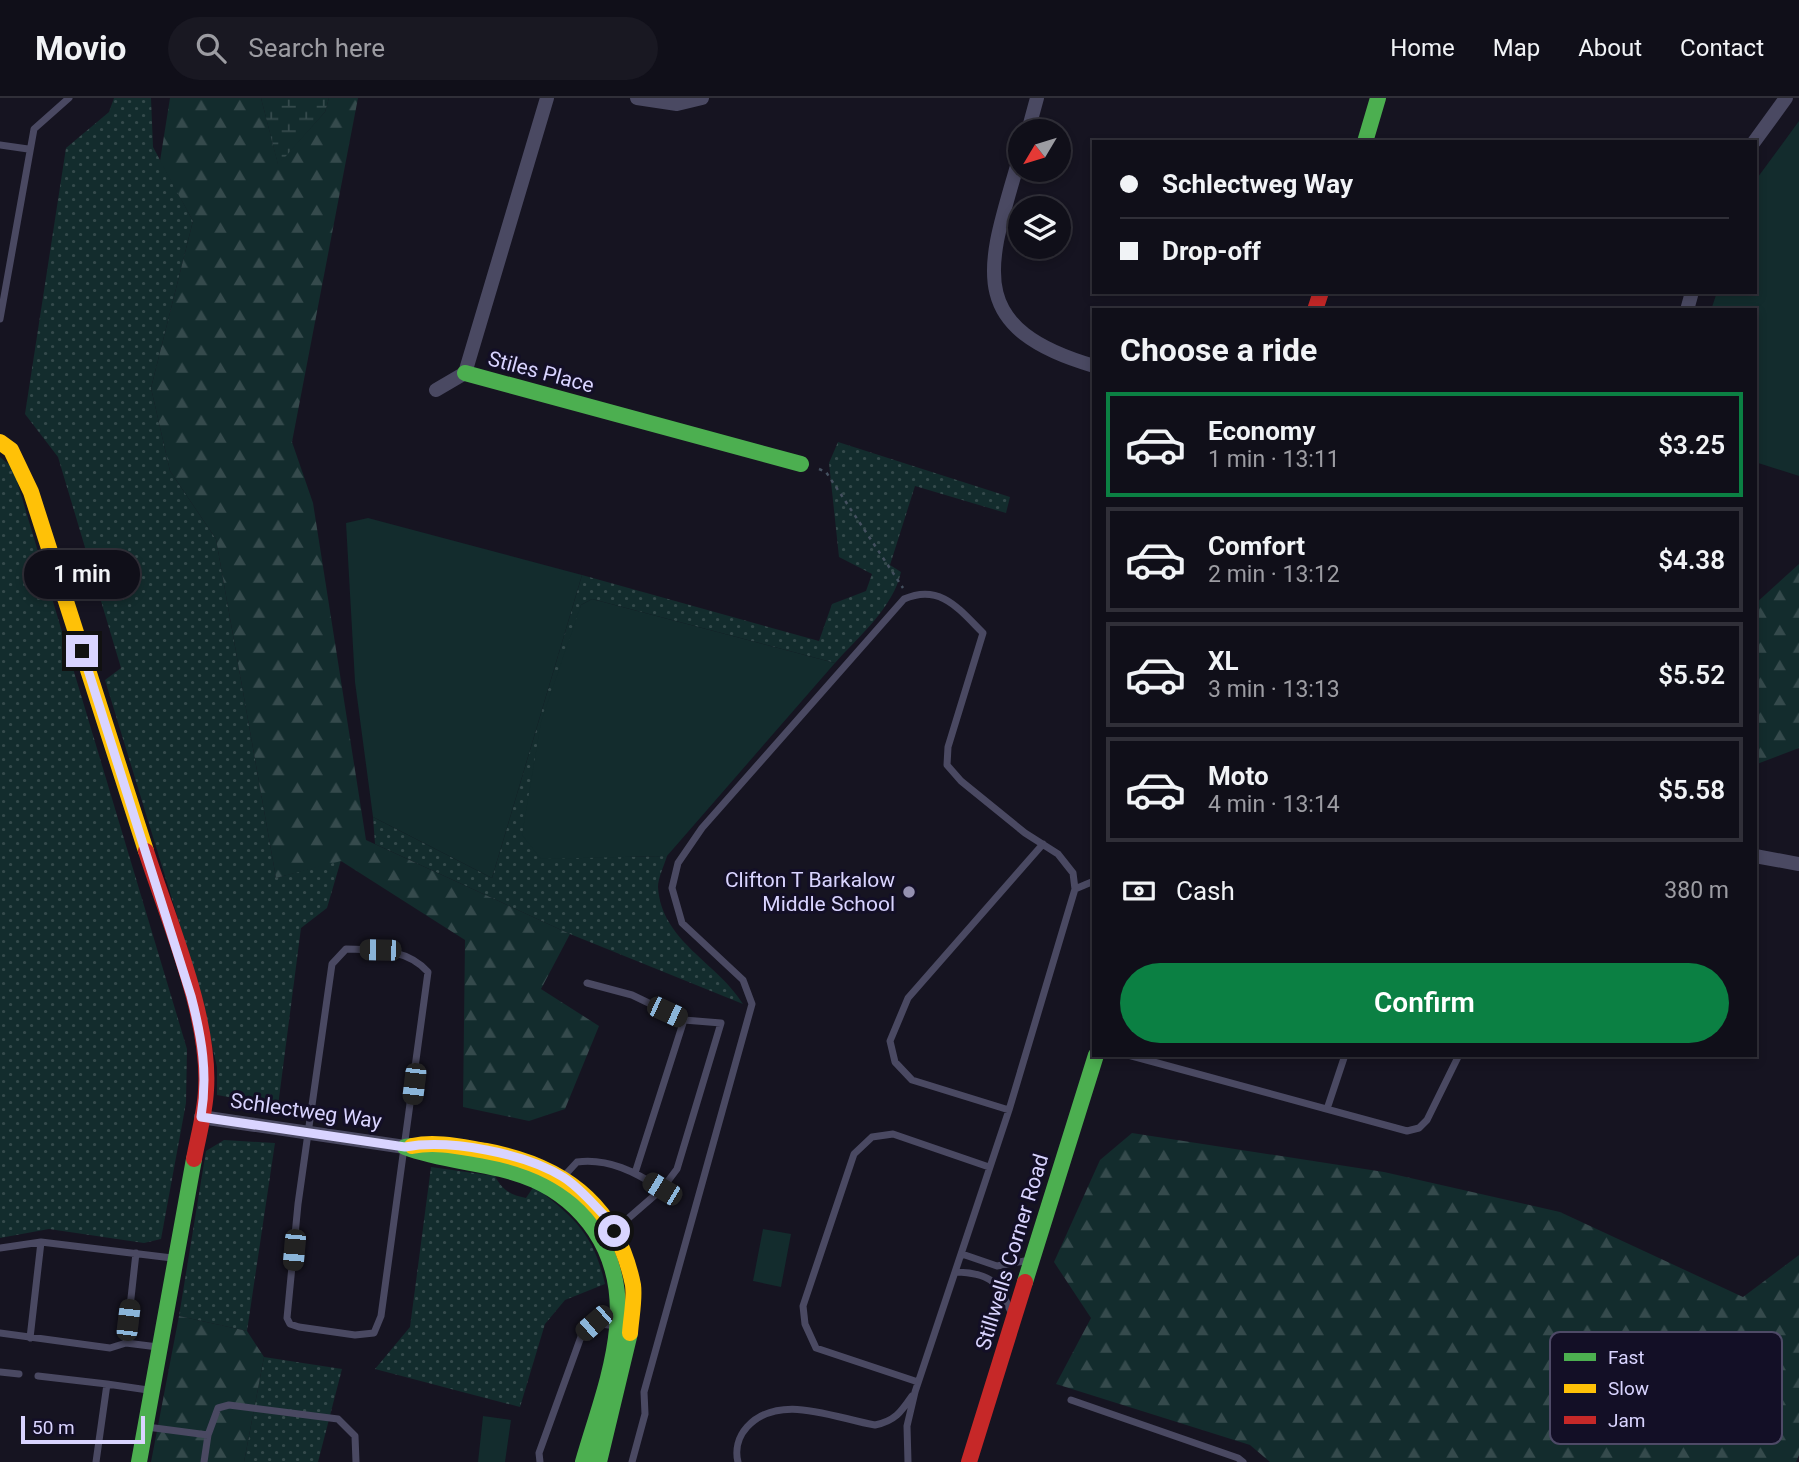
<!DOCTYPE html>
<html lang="en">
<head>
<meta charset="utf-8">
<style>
  body { margin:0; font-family:Roboto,sans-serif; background:#191822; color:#f1f3f6; height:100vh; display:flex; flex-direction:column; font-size:26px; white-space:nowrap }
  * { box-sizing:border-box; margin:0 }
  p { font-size:23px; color:#9c9ca2 }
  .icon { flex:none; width:38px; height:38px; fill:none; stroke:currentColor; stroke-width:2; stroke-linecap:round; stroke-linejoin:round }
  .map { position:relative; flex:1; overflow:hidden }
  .drawer { position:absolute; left:1092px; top:210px; width:665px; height:749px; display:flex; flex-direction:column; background:#100f19; border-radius:0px; box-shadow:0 4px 10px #0003,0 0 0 2px #302f38 }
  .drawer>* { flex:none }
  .banner { position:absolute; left:1092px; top:42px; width:665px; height:154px; border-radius:0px; box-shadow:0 4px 10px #0003,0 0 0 2px #302f38; display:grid; align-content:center; height:154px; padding:0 28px; background:#100f19 }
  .needle { width:46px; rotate:232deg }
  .controls { position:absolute; left:1008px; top:21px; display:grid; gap:14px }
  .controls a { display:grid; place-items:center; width:63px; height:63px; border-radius:50%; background:#100f19; box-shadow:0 4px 10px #0003,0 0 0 2px #302f38; font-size:35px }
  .scale { position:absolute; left:21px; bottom:18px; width:124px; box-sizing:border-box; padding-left:7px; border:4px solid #d9d4ff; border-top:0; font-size:19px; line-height:24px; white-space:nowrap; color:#d9d4ff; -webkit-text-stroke:5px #130f26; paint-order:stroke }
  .end { position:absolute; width:32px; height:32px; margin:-16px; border:9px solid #d9d4ff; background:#111; box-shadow:0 0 0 4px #111 }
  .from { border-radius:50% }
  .bubble { position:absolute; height:49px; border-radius:24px; background:#100f19; box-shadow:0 4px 10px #0003,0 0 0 2px #302f38; font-size:23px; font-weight:600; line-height:49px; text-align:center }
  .car { position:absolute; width:21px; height:42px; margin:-21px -10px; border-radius:9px; box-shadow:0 0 5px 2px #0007; background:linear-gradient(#222 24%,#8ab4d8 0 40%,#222 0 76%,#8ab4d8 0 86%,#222 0) }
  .banner b { display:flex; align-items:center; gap:24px; height:66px; font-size:26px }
  .banner b+b { border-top:2px solid #302f38 }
  .banner i { width:18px; height:18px; background:#f1f3f6 }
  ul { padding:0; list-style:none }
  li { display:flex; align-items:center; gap:21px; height:105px; margin:0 14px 10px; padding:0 14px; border:4px solid #302f38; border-radius:0px }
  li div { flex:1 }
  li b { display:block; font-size:26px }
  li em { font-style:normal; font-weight:600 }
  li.current { border-color:#0b8043 }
  li>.icon { width:63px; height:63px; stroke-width:1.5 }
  h2 { padding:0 28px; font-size:32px; line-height:84px }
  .pay { display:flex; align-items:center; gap:18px; height:77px; padding:0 28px; font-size:26px }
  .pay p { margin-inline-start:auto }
  .action { display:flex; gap:14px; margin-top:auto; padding:14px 28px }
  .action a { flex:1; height:80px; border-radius:42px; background:#0b8043; color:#fff; font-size:28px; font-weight:600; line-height:80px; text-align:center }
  header { display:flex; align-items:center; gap:42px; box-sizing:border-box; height:98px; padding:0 35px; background:#100f19; border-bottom:2px solid #302f38 }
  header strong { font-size:33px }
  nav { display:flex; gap:38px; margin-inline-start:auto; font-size:24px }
  .search { width:490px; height:63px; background:#191822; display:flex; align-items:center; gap:18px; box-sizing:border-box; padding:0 24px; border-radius:38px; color:#9c9ca2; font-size:26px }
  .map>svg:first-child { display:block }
  .grass { fill:url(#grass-dots) }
  .forest { fill:url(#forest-firs) }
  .wetland { fill:url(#wetland-marsh) }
  .green { fill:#132c2d }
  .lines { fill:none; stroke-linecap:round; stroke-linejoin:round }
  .path { stroke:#44505f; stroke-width:2.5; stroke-dasharray:3.5 5; stroke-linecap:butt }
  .lane { stroke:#4a4962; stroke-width:7 }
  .street { stroke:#4a4962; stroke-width:14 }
  .fast { stroke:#4caf50; stroke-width:16 }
  .slow { stroke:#ffc107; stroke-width:16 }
  .jam { stroke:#c62828; stroke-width:16 }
  .route { stroke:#d9d4ff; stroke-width:9 }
  .poi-dot { fill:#9591b1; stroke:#130f26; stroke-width:2.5 }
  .labels { text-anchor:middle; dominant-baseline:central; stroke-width:6; stroke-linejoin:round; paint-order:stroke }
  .street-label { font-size:21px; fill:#d9d4ff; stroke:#130f26 }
  .poi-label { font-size:21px; fill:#d9d4ff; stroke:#130f26; text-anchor:end }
  .key { fill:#130f26; stroke:#4e4a67; stroke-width:2 }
  .key-label { font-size:19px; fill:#d9d4ff }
</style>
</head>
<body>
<header>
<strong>Movio</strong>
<div class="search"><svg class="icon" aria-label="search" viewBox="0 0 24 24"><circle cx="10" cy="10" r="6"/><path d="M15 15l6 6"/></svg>Search here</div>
<nav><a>Home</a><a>Map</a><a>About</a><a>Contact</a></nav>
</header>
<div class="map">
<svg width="1799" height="1364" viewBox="0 0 1799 1364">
  <defs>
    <pattern id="grass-dots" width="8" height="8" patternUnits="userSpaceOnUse" patternTransform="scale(1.75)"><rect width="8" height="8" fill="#132c2d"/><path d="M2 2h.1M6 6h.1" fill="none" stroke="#354a4c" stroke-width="1.8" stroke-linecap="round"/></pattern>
    <pattern id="forest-firs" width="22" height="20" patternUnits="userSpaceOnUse" patternTransform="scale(1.75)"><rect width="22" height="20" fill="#132c2d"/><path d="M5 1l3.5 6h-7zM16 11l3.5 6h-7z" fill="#354a4c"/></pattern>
    <pattern id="wetland-marsh" width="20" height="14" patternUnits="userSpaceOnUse" patternTransform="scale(1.75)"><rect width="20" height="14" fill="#132c2d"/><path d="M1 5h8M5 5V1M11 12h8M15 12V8" fill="none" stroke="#354a4c"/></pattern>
  </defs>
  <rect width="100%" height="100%" fill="#161421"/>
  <path class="grass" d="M 114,0 L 151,0 L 153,49 L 193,123 L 151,290 L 170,373 L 216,441 L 276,780 L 341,762 L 327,810 L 301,830 L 278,1008 L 217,997 L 217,969 L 198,886 L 105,582 L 121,570 L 58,359 L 25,316 L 66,50 L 109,14 Z
    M 838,344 L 1010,399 L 1006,415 L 915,388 L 890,467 L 901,474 C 893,510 859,538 835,565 L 592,501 L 581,507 L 540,760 L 667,758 C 664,768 658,780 658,789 C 661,843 718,865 743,906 L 570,836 L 375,746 L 373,719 L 492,780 L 582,477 L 819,543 L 832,506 L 866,493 L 872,476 L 839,459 L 829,365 Z
    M 0,359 L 13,370 L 187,951 L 186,1005 L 161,1141 L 144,1145 L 49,1131 L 0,1140 Z
    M 224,1042 L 275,1045 L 247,1233 L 179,1218 L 206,1053 Z
    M 431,1069 L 495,1078 C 502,1092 511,1097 526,1100 L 534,1088 C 574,1120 593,1134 605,1186 L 565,1202 L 545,1226 L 520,1309 L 375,1271 L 410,1229 Z
    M 264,1259 L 342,1271 L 318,1364 L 244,1364 Z"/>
  <path class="forest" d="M 170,0 L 261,0 L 278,66 L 325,14 L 329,0 L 358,0 L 292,344 L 313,405 L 366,742 L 570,836 L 541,891 L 599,928 L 565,1011 L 529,1023 L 463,1009 L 465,842 L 341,763 L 276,780 L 216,441 L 170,373 L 151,290 L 193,123 L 160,63 Z
    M 1799,466 L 1799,650 L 1757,666 L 1755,676 L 1755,506 Z
    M 1132,1035 L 1384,1074 L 1560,1114 L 1743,1199 L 1799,1157 L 1799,1357 L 1796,1364 L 1270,1364 L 1250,1347 L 1056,1286 L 1091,1220 L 1054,1164 L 1100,1062 Z
    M 179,1218 L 247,1233 L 264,1259 L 244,1364 L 151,1364 Z"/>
  <path class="wetland" d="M 261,0 L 329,0 L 325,14 L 278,67 Z"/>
  <path class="green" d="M 1799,23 L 1799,378 L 1755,364 L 1755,212 L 1711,212 L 1717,194 L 1755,194 L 1755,83 Z
    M 368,420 L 582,477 L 492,780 L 373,719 L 355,584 L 346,425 Z
    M 592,501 L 835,565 L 667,758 L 541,761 L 522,737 L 541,624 L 581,507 Z
    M 763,1131 L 791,1136 L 781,1189 L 753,1183 Z
    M 483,1318 L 511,1322 L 505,1364 L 478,1364 Z"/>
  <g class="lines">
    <path class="path" d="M 819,371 L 826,374 L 903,490"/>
    <path class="lane" d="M 0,47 L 28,51
      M 0,221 L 34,31 L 69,0
      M 346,851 C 376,852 407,850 428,874 L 381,1218 L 374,1235 L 355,1237 L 299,1229 L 290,1226 L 287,1220 L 298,1106 L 332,866 Z
      M 587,885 L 632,897 L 684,922 L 721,925 L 677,1071 L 662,1091
      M 1128,957 L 1407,1033 L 1419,1030 L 1427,1022 L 1459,957
      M 1327,1011 L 1345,957
      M 1009,1012 L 912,982 L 895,964 L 890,943 L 908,900 L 1043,746
      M 635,1075 L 684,922
      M 565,1077 L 577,1064 C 609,1060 635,1074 662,1091 L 616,1131
      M 0,1150 L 41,1144 L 172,1160
      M 962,1156 L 997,1168 L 1030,1162
      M 956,1174 C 988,1175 998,1182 1010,1212
      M 0,1235 L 110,1250 L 126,1245 L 158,1249
      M 30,1240 L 41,1144
      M 126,1245 L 136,1155
      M 0,1274 L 19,1276
      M 38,1278 L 107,1286
      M 918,1284 L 816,1250 L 805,1226 L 803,1208 L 854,1056 L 872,1039 L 893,1036 L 989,1069
      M 1071,1302 L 1238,1360 L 1243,1364
      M 147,1329 L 208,1337 L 218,1310 L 229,1307 L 338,1321 L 355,1338 L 356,1364
      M 96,1364 L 107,1286 L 148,1292
      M 204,1364 L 208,1337
      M 540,1364 L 539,1355 L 582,1236 L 594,1225 L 616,1228
      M 632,1364 L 645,1316 L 644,1294 L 752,906 L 743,882 L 682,825 L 672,790 L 678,765 L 702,730 L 904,501 C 940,485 959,511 983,535 L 948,649 L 947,667 L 961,683 L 1025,735 L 1058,756 L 1073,775 L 1075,791
      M 738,1364 C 735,1352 738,1339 747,1329 C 779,1294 834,1320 875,1327 C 895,1323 901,1314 912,1298
      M 908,1364 L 907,1328 L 915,1294 L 1009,1012 L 1075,791 L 1094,783"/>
    <path class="street" d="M 637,0 L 677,6 L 702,0
      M 1028,33 L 1037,0
      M 1754,44 L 1786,0
      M 1020,58 C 989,165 960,229 1094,268
      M 1687,212 L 1692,194
      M 436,292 L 465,275 L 547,0
      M 1755,758 L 1799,766
      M 201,1019 L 405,1049"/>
    <path class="fast" d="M 1365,44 L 1378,0
      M 465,275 L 801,366
      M 412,1048 L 405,1049 C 447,1065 493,1064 534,1082 C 559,1093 580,1111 595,1133 C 643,1205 604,1290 583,1364
      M 1025,1184 L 1096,957
      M 139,1364 L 194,1061
      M 599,1364 L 630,1235"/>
    <path class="slow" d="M 0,344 L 11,352 L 31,394 L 146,753
      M 412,1048 C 437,1043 461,1049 486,1053 C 563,1067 617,1107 633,1187 C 635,1201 631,1220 630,1235"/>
    <path class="jam" d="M 1315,212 L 1321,194
      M 146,753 C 168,822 211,920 206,992 C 205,1015 198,1039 194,1061
      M 969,1364 L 1025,1184"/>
  </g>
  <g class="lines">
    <path class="route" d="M 82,553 L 191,898 C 202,940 208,976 201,1019 L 405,1049 C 449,1041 525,1055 563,1079 C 581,1090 596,1110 611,1124 L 614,1133"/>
  </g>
  <circle class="poi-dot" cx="909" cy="794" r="7"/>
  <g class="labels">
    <g class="street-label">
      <text transform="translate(541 274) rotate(15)">Stiles Place</text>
      <text transform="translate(306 1013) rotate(8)">Schlectweg Way</text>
      <text transform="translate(1012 1154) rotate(-73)">Stillwells Corner Road</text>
    </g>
    <g class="poi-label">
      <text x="895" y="782">Clifton T Barkalow<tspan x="895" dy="24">Middle School</tspan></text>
    </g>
  </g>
  <rect x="1550" y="1234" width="232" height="112" rx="10" class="key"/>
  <rect x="1564" y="1255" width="32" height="8" fill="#4caf50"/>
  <rect x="1564" y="1286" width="32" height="9" fill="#ffc107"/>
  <rect x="1564" y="1318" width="32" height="8" fill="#c62828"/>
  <g class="key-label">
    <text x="1608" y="1266">Fast</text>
    <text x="1608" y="1297">Slow</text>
    <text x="1608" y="1329">Jam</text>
  </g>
</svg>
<div class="controls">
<a><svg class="needle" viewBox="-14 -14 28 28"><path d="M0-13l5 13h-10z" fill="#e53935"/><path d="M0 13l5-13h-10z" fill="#9c9ca2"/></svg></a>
<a><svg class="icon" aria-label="layers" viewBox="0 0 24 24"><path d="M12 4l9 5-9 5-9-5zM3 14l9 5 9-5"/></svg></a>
</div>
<div class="scale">50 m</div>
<i class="end from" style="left:614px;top:1133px"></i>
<i class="end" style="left:82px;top:553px"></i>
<div class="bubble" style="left:24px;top:452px;width:116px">1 min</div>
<i class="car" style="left:380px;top:852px;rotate:271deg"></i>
<i class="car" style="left:667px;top:914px;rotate:115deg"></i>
<i class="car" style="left:414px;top:986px;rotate:187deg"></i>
<i class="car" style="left:662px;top:1091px;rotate:301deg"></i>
<i class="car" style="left:294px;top:1152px;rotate:185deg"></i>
<i class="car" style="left:128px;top:1222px;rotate:7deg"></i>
<i class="car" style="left:594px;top:1225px;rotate:229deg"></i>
<div class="banner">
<b><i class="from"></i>Schlectweg Way</b>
<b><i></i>Drop-off</b>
</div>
<section class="drawer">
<h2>Choose a ride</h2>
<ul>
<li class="current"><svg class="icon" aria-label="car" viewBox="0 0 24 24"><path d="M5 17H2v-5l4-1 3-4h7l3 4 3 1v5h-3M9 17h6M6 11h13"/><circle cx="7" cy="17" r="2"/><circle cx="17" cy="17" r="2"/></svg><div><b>Economy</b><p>1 min · 13:11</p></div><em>$3.25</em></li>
<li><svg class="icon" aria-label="car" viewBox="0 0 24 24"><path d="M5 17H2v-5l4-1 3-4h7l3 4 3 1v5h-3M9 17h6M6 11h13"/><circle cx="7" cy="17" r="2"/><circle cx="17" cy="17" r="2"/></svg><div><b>Comfort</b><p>2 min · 13:12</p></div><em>$4.38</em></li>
<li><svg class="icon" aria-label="car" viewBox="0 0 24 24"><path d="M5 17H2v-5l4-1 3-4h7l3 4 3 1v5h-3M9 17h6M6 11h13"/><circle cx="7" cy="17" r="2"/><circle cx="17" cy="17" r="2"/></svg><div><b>XL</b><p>3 min · 13:13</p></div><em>$5.52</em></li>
<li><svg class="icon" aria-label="car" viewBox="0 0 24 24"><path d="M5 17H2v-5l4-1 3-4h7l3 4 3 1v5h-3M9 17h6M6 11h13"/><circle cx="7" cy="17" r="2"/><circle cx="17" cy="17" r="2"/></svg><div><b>Moto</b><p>4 min · 13:14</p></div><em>$5.58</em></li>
</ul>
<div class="pay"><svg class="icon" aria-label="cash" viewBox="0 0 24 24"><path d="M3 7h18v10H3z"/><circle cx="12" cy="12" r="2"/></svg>Cash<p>380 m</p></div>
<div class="action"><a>Confirm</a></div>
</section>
</div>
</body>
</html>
